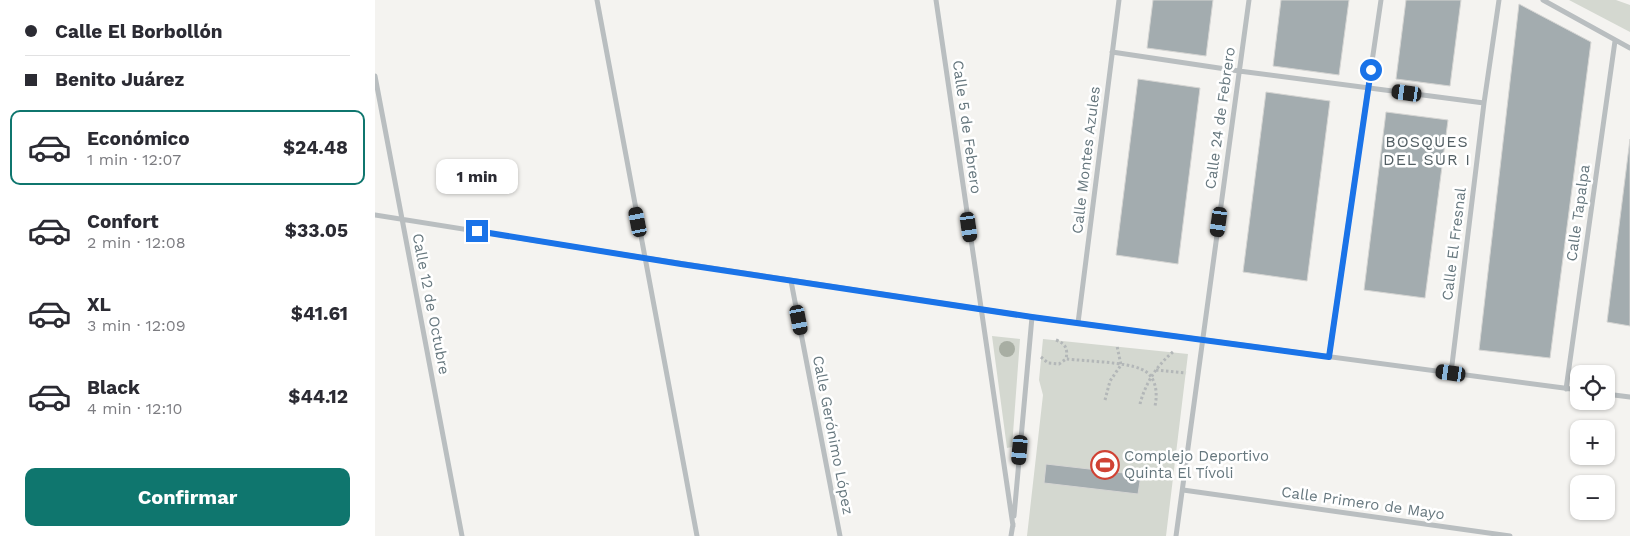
<!DOCTYPE html>
<html lang="es">
<head>
<meta charset="utf-8">
<style>
  body { margin:0; font-family:"Work Sans",sans-serif; background:#f2f2f3; color:#2b2b33; height:100vh; display:flex; flex-direction:column; font-size:19px; white-space:nowrap }
  * { box-sizing:border-box; margin:0 }
  p { font-size:16px; color:#7c7c81 }
  .icon { flex:none; width:28px; height:28px; fill:none; stroke:currentColor; stroke-width:2; stroke-linecap:round; stroke-linejoin:round }
  .map { position:relative; flex:1; overflow:hidden }
  .side { display:flex; flex-direction:column; background:#fff; width:375px }
  .side>* { flex:none }
  .hud { display:grid; align-content:center; height:110px; padding:0 25px; background:#fff }
  .fabs { position:absolute; left:1195px; top:365px; display:grid; gap:10px }
  .fabs a { display:grid; place-items:center; width:45px; height:45px; border-radius:10px; background:#fff; box-shadow:0 1px 4px #0004; font-size:25px }
  .end { position:absolute; width:22px; height:22px; margin:-11px; border:6px solid #1a73e8; background:#fff; box-shadow:0 0 0 2px #fff }
  .from { border-radius:50% }
  .bubble { position:absolute; height:35px; border-radius:10px; background:#fff; box-shadow:0 1px 4px #0004; font-size:16px; font-weight:700; line-height:35px; text-align:center }
  .car { position:absolute; width:15px; height:30px; margin:-15px -8px; border-radius:6px; box-shadow:0 0 4px 1px #0007; background:linear-gradient(#222 24%,#8ab4d8 0 40%,#222 0 76%,#8ab4d8 0 86%,#222 0) }
  .hud b { display:flex; align-items:center; gap:18px; height:48px; font-size:19px }
  .hud b+b { border-top:1px solid #e1e1e2 }
  .hud i { width:12px; height:12px; background:#2b2b33 }
  ul { padding:0; list-style:none }
  li { display:flex; align-items:center; gap:15px; height:75px; margin:0 10px 8px; padding:0 15px; border:2px solid transparent; border-radius:10px }
  li div { flex:1 }
  li b { display:block; font-size:19px }
  li em { font-style:normal; font-weight:700 }
  li.selected { border-color:#0f766e }
  li>.icon { width:45px; height:45px; stroke-width:1.5 }
  .primary-button { display:flex; gap:10px; margin-top:auto; padding:10px 25px }
  .primary-button a { flex:1; height:58px; border-radius:10px; background:#0f766e; color:#fff; font-size:20px; font-weight:700; line-height:58px; text-align:center }
  main { display:flex; flex:1; min-height:0 }
  .map>svg:first-child { display:block }
  .green { fill:#d4d8d0 }
  .building { fill:#a3acaf; stroke:#d5d5d3 }
  .lines { fill:none; stroke-linecap:round; stroke-linejoin:round }
  .path { stroke:#b3b7b8; stroke-width:3; stroke-dasharray:2.5 2.5; stroke-linecap:butt }
  .street { stroke:#b9bec0; stroke-width:5 }
  .tree { fill:#a8aea3 }
  .route { stroke:#1a73e8; stroke-width:6 }
  .labels { text-anchor:middle; dominant-baseline:central; stroke-width:5; stroke-linejoin:round; paint-order:stroke }
  .street-label { font-size:15px; fill:#66777e; stroke:#fff }
  .poi-label { font-size:15px; fill:#66777e; stroke:#fff; text-anchor:start }
  .neighbourhood-label { font-size:16px; letter-spacing:1px; fill:#535f64; stroke:#fff }
</style>
</head>
<body>
<main>
<section class="side">
<div class="hud">
<b><i class="from"></i>Calle El Borbollón</b>
<b><i></i>Benito Juárez</b>
</div>
<ul>
<li class="selected"><svg class="icon" aria-label="car" viewBox="0 0 24 24"><path d="M5 17H2v-5l4-1 3-4h7l3 4 3 1v5h-3M9 17h6M6 11h13"/><circle cx="7" cy="17" r="2"/><circle cx="17" cy="17" r="2"/></svg><div><b>Económico</b><p>1 min · 12:07</p></div><em>$24.48</em></li>
<li><svg class="icon" aria-label="car" viewBox="0 0 24 24"><path d="M5 17H2v-5l4-1 3-4h7l3 4 3 1v5h-3M9 17h6M6 11h13"/><circle cx="7" cy="17" r="2"/><circle cx="17" cy="17" r="2"/></svg><div><b>Confort</b><p>2 min · 12:08</p></div><em>$33.05</em></li>
<li><svg class="icon" aria-label="car" viewBox="0 0 24 24"><path d="M5 17H2v-5l4-1 3-4h7l3 4 3 1v5h-3M9 17h6M6 11h13"/><circle cx="7" cy="17" r="2"/><circle cx="17" cy="17" r="2"/></svg><div><b>XL</b><p>3 min · 12:09</p></div><em>$41.61</em></li>
<li><svg class="icon" aria-label="car" viewBox="0 0 24 24"><path d="M5 17H2v-5l4-1 3-4h7l3 4 3 1v5h-3M9 17h6M6 11h13"/><circle cx="7" cy="17" r="2"/><circle cx="17" cy="17" r="2"/></svg><div><b>Black</b><p>4 min · 12:10</p></div><em>$44.12</em></li>
</ul>
<div class="primary-button"><a>Confirmar</a></div>
</section>
<div class="map">
<svg width="1255" height="536" viewBox="0 0 1255 536">
  <rect width="100%" height="100%" fill="#f4f3f0"/>
  <path class="green" d="M 1194,0 L 1241,0 L 1255,5 L 1255,32 Z
    M 617,336 L 645,339 L 637,447 L 632,448 Z
    M 668,339 L 813,354 L 791,536 L 652,536 L 668,395 L 664,380 Z"/>
  <path class="building" d="M 778,0 L 838,0 L 831,56 L 772,48 Z
    M 906,0 L 974,0 L 964,75 L 898,66 Z
    M 1031,0 L 1086,0 L 1075,86 L 1021,79 Z
    M 1144,4 L 1216,42 L 1175,358 L 1104,350 Z
    M 763,79 L 825,88 L 803,264 L 741,255 Z
    M 891,92 L 955,101 L 932,281 L 868,272 Z
    M 1011,112 L 1073,120 L 1050,298 L 989,290 Z
    M 1255,139 L 1255,326 L 1232,322 Z
    M 671,464 L 766,475 L 763,494 L 669,483 Z"/>
  <g class="lines">
    <path class="path" d="M 681,340 C 691,344 693,349 691,359 C 710,361 750,362 766,369 C 781,375 783,392 780,406
      M 666,357 L 673,363 L 684,364 L 691,359
      M 781,370 L 811,373
      M 730,400 L 735,381 L 746,365 L 742,346
      M 765,404 C 770,384 782,365 798,352"/>
    <path class="street" d="M 222,0 L 322,536
      M 561,0 L 638,526
      M 1168,0 L 1255,48
      M 737,52 L 864,71 L 1109,103
      M 0,76 L 87,536
      M 0,215 L 270,258 L 657,317 L 1204,390
      M 416,281 L 465,536
      M 703,323 L 744,0
      M 954,357 L 1006,0
      M 1076,373 L 1109,103 L 1124,0
      M 1191,389 L 1240,41
      M 1231,394 L 1255,397
      M 808,490 L 1135,536
      M 639,516 L 657,317
      M 636,536 L 638,524
      M 801,536 L 874,0"/>
  </g>
  <circle class="tree" cx="632" cy="349" r="8"/>
  <g class="lines">
    <path class="route" d="M 102,231 L 306,264 L 657,317 L 954,357 L 996,70"/>
  </g>
  <defs>
    <symbol id="stadium-ring" viewBox="-11 -11 22 22"><circle r="9.5" fill="#fff" stroke="#d04234" stroke-width="1.5"/><path d="M0-5a6.5 5 0 1 0 0 10a6.5 5 0 1 0 0-10ZM-3.5-1.8h7v3.6h-7Z" fill="#d04234"/></symbol>
  </defs>
  <g fill-rule="evenodd">
    <use href="#stadium-ring" x="714" y="449" width="32" height="32"/>
  </g>
  <g class="labels">
    <g class="street-label">
      <text transform="translate(845 118) rotate(-82)">Calle 24 de Febrero</text>
      <text transform="translate(592 127) rotate(82)">Calle 5 de Febrero</text>
      <text transform="translate(711 160) rotate(-83)">Calle Montes Azules</text>
      <text transform="translate(1203 213) rotate(-82)">Calle Tapalpa</text>
      <text transform="translate(1079 244) rotate(-83)">Calle El Fresnal</text>
      <text transform="translate(56 304) rotate(79)">Calle 12 de Octubre</text>
      <text transform="translate(458 435) rotate(79)">Calle Gerónimo López</text>
      <text transform="translate(988 503) rotate(8)">Calle Primero de Mayo</text>
    </g>
    <g class="poi-label">
      <text x="749" y="456">Complejo Deportivo<tspan x="749" dy="17">Quinta El Tívoli</tspan></text>
    </g>
    <g class="neighbourhood-label">
      <text x="1052" y="141">BOSQUES<tspan x="1052" dy="18">DEL SUR I</tspan></text>
    </g>
  </g>
</svg>
<div class="fabs">
<a><svg class="icon" aria-label="locate" viewBox="0 0 24 24"><circle cx="12" cy="12" r="6"/><path d="M12 2v4M12 18v4M2 12h4M18 12h4"/></svg></a>
<a>+</a>
<a>−</a>
</div>
<i class="end from" style="left:996px;top:70px"></i>
<i class="end" style="left:102px;top:231px"></i>
<div class="bubble" style="left:61px;top:159px;width:82px">1 min</div>
<i class="car" style="left:1032px;top:93px;rotate:278deg"></i>
<i class="car" style="left:263px;top:222px;rotate:349deg"></i>
<i class="car" style="left:844px;top:222px;rotate:188deg"></i>
<i class="car" style="left:594px;top:227px;rotate:172deg"></i>
<i class="car" style="left:424px;top:320px;rotate:169deg"></i>
<i class="car" style="left:1076px;top:373px;rotate:278deg"></i>
<i class="car" style="left:645px;top:450px;rotate:185deg"></i>
</div>
</main>
</body>
</html>
